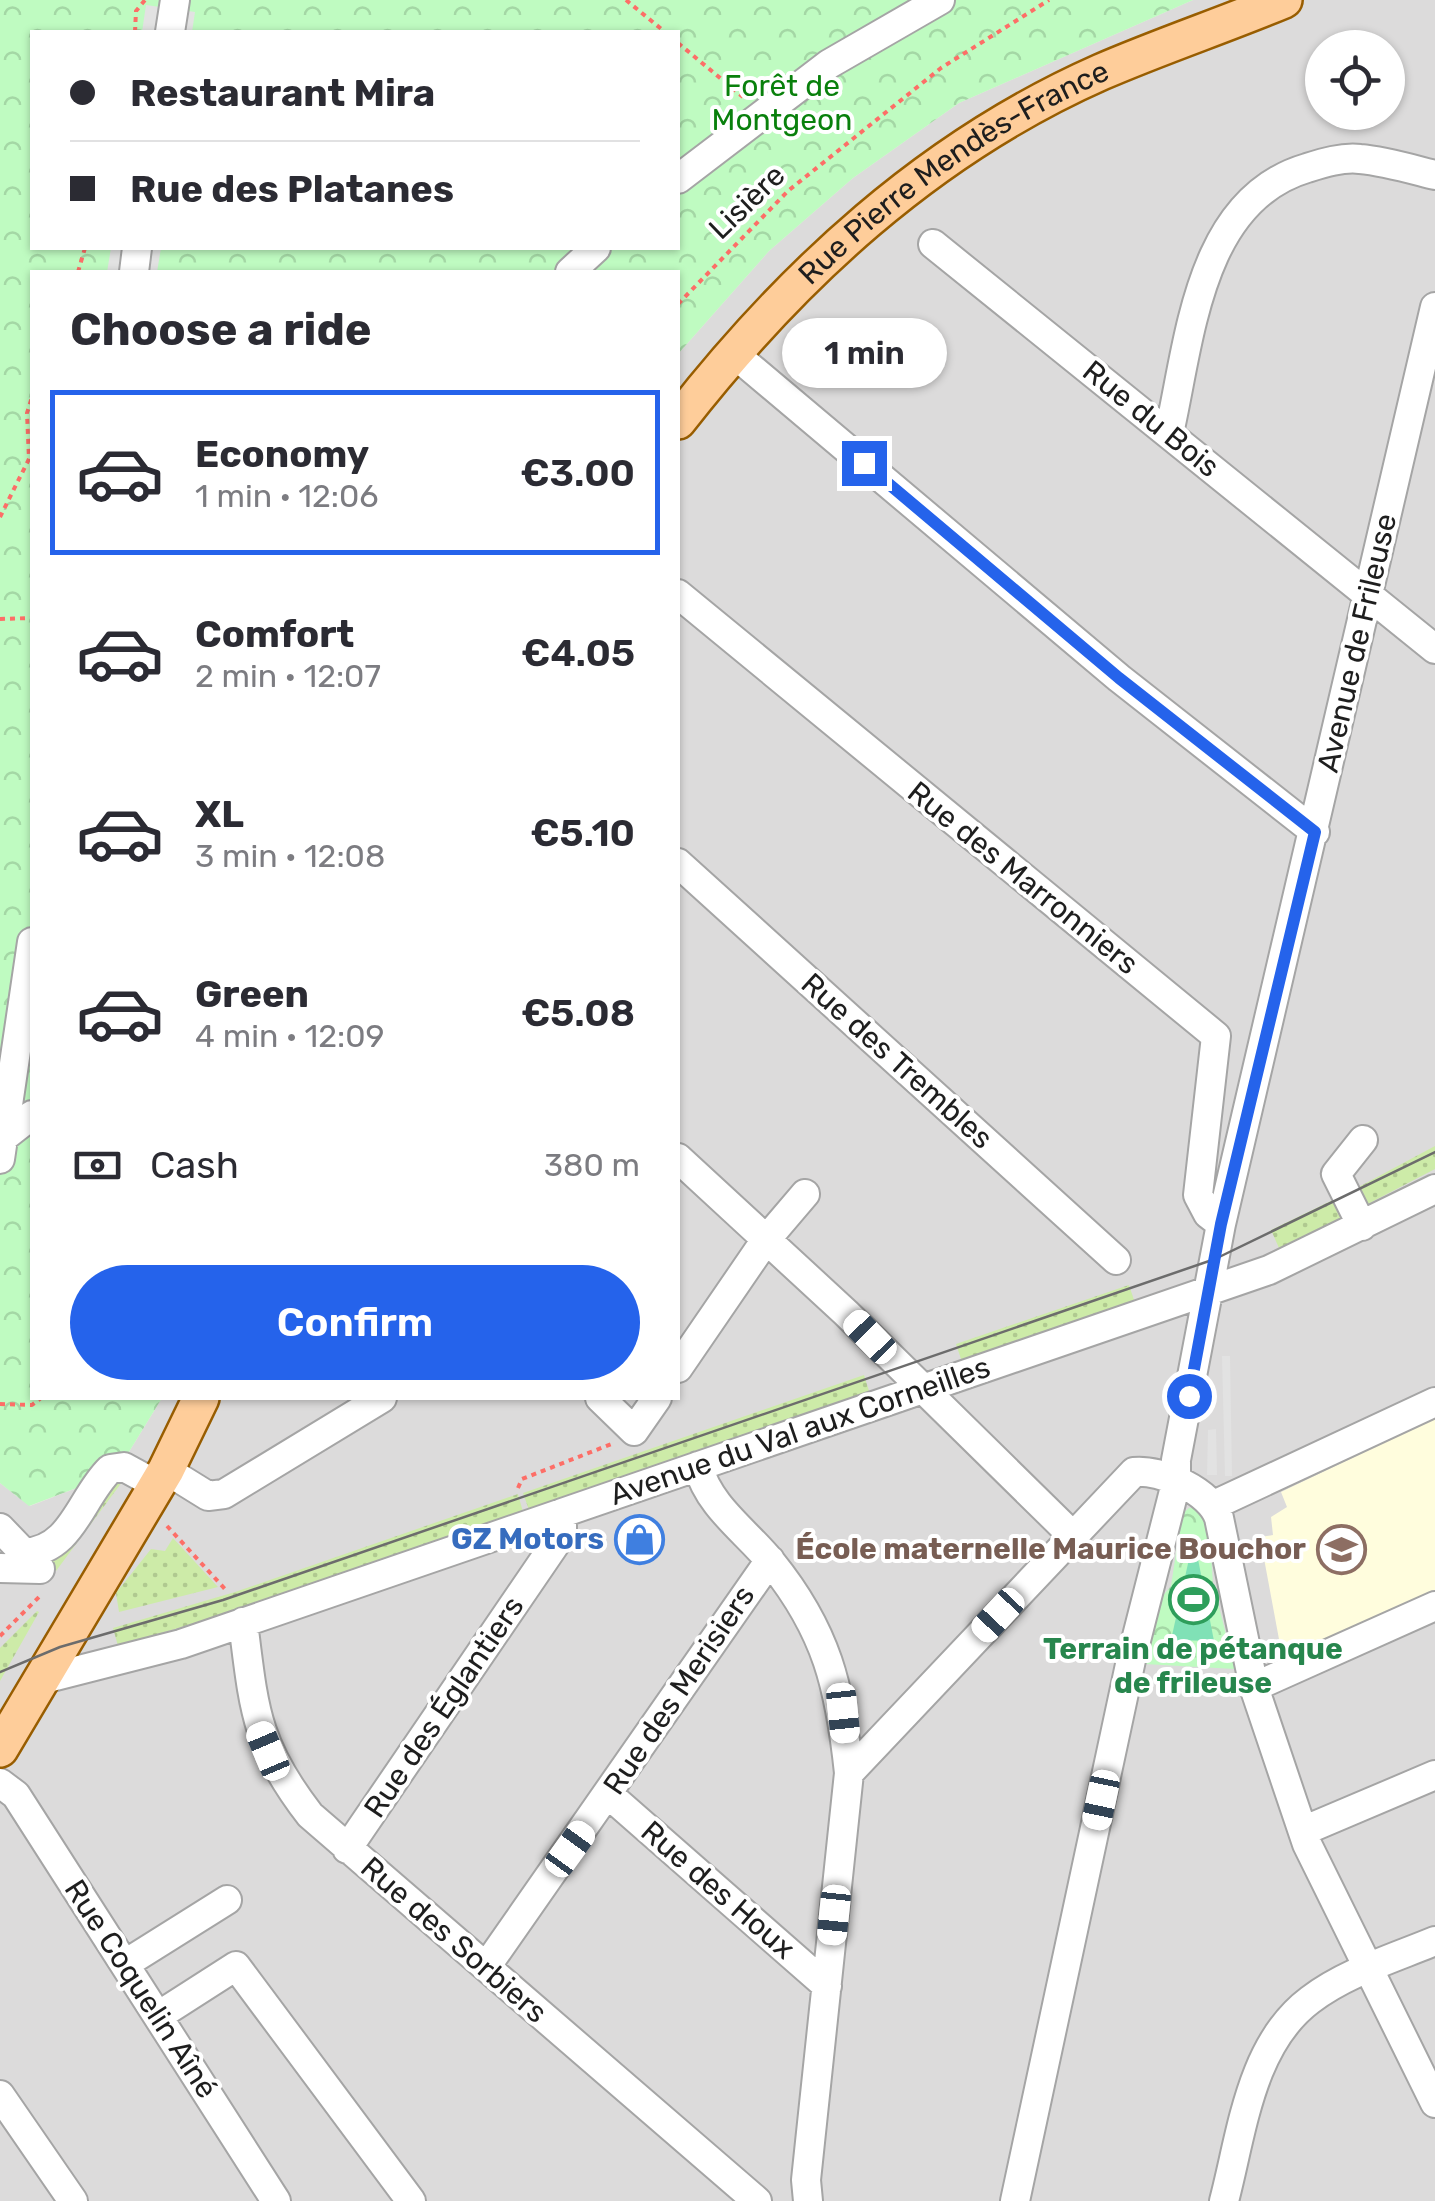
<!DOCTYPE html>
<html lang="en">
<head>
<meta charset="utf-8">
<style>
  body { margin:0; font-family:Rubik,sans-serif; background:#f2f2f3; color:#2b2b33; height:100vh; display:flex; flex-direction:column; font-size:38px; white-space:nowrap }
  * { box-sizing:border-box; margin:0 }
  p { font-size:32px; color:#7c7c81 }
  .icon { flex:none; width:55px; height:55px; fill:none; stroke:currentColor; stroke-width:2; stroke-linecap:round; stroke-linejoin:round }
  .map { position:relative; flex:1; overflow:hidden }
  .panel { position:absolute; left:30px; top:270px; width:650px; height:1130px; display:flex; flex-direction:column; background:#fff; border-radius:0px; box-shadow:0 2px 8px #0004 }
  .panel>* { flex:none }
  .banner { position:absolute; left:30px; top:30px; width:650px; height:220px; border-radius:0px; box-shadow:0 2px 8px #0004; display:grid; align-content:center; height:220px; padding:0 40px; background:#fff }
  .tools { position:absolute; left:1305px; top:30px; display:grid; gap:20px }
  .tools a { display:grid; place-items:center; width:100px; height:100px; border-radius:50%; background:#fff; box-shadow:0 2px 8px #0004; font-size:50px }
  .end { position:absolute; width:45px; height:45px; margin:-22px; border:12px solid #2563eb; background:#fff; box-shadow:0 0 0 5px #fff }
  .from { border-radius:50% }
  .bubble { position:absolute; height:70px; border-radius:35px; background:#fff; box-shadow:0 2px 8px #0004; font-size:32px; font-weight:600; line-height:70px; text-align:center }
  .car { position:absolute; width:30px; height:60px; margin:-30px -15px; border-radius:12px; box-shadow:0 0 8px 2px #0007; background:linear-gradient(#fff 24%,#345 0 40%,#fff 0 76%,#345 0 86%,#fff 0) }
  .banner b { display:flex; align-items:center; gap:35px; height:95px; font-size:38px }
  .banner b+b { border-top:2px solid #e1e1e2 }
  .banner i { width:25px; height:25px; background:#2b2b33 }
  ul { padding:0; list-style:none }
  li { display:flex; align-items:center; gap:30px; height:165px; margin:0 20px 15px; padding:0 20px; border:5px solid transparent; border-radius:0px }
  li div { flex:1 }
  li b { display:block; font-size:38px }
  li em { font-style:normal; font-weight:600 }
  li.active { border-color:#2563eb }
  li>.icon { width:90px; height:90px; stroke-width:1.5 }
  h2 { padding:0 40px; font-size:45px; line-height:120px }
  .pay { display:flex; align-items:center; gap:25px; height:110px; padding:0 40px; font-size:38px }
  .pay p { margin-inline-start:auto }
  .action { display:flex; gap:20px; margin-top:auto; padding:20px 40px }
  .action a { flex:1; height:115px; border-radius:60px; background:#2563eb; color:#fff; font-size:40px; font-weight:600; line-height:115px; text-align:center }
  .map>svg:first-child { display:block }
  .residential { fill:#dcdbdb; fill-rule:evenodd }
  .education { fill:#fffddd }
  .grass { fill:url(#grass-dots) }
  .park { fill:url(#park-crowns); fill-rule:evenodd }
  .pitch { fill:#80e1b6 }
  .parking { fill:#e2e2e2 }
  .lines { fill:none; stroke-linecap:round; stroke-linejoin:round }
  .minor-casing { stroke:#a5a5a5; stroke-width:32 }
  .major-casing { stroke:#985d00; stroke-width:40 }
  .path { stroke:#fd6e67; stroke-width:4; stroke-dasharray:5 5; stroke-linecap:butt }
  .minor { stroke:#fff; stroke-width:28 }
  .major { stroke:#fecd9a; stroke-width:35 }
  .tram { stroke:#6c6c6c; stroke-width:2.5 }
  .route { stroke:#2563eb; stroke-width:12 }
  .labels { text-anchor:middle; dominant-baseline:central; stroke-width:8; stroke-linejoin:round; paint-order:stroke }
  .park-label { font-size:30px; fill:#09800c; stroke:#fff }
  .street-label { font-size:30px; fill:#1e1e1e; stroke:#fff }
  .shop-label { font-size:30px; font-weight:bold; fill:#366cbe; stroke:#fff; text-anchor:end }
  .education-label { font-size:30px; font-weight:bold; fill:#785e54; stroke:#fff; text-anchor:end }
  .leisure-label { font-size:30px; font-weight:bold; fill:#27864d; stroke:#fff }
</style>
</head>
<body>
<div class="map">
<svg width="1435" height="2201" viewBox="0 0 1435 2201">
  <defs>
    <pattern id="grass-dots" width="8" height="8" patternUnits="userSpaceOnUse" patternTransform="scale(2.5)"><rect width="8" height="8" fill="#cdeba8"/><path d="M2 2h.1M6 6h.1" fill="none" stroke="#b0c990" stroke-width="1.8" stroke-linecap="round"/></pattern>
    <pattern id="park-crowns" width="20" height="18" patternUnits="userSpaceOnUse" patternTransform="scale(2.5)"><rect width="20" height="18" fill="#bffbc1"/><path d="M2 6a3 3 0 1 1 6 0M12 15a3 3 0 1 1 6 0" fill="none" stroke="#a4d7a5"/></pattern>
  </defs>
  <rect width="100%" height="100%" fill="#efebe4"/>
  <path class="residential" d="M 1193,0 L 1435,0 L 1435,2201 L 0,2201 L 0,1483 L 30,1506 L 116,1473 L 162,1398 L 678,1398 L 678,354 L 769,251 L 853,178 L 959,103 ZM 1322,48 L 1388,48 L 1388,112 L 1322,112 Z"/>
  <path class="education" d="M 1435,1418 L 1435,1590 L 1293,1655 L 1281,1650 L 1260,1537 L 1273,1535 L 1271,1517 L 1287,1507 L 1281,1492 Z"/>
  <path class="grass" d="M 1435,1146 L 1435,1169 L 1362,1207 L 1353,1190 Z
    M 1339,1197 L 1347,1215 L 1279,1248 L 1271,1230 Z
    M 1129,1285 L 1135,1303 L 962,1362 L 956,1344 Z
    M 864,1375 L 870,1394 L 529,1510 L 523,1493 Z
    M 125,1478 L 56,1571 L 51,1563 L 54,1551 L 107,1482 Z
    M 518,1494 L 523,1512 L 245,1608 L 118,1646 L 113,1628 L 235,1592 Z
    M 173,1538 L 218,1587 L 119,1612 L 116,1593 L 151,1549 L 165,1551 Z
    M 37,1611 L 39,1612 L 0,1681 L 0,1648 Z"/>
  <path class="park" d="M 0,0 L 1193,0 L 959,103 L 853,178 L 769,251 L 678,354 L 678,272 L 32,272 L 32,1398 L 162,1398 L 116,1473 L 29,1506 L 0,1483 ZM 32,32 L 678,32 L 678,248 L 32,248 Z
    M 1189,1508 L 1197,1508 L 1209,1525 L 1213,1584 L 1235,1669 L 1144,1664 L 1154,1606 L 1171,1586 L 1182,1514 Z"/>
  <path class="pitch" d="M 1189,1559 L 1198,1559 L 1214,1641 L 1171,1640 Z"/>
  <path class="parking" d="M 146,5 L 195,12 L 192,32 L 142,32 Z
    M 111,248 L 161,248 L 157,272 L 107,272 Z
    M 1222,1356 L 1230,1356 L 1232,1476 L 1225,1476 Z
    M 1216,1429 L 1217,1475 L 1207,1475 L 1208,1430 Z"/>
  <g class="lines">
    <defs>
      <path id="minor" d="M 170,32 L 175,0
        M 678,179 L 829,64 L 940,0
        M 933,244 L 1435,649
        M 134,272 L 137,248
        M 570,272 L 596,248
        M 732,352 L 1119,678 L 1315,832
        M 1169,433 C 1190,341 1198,200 1307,168 C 1323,163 1342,157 1360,159 C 1384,161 1411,169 1435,175
        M 678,594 L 1216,1036 L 1198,1195 L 1208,1214 L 1221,1224
        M 678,863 L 1116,1260
        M 0,1140 L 32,1115
        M 678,1158 L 846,1313 L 1073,1536
        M 0,1159 L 32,942
        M 1362,1226 L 1336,1174 L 1363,1140
        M 678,1368 L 765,1241 L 805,1194
        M 600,1398 L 634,1431 L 657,1398
        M 698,1466 C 709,1507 746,1531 771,1562 C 827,1631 840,1687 849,1773 L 806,2180 L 808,2201
        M 166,1470 L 208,1496 L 224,1494 L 382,1398
        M 1214,1505 L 1435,1402
        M 0,1528 L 24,1553 C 73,1550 80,1498 110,1469 L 124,1467 L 157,1485
        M 0,1568 L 40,1569
        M 243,1622 C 254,1709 255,1744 310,1815 L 757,2201
        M 40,1680 L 181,1644 L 1269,1270 L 1435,1189
        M 1254,1687 L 1435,1606
        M 849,1773 L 1134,1472 C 1161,1469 1210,1491 1219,1518 L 1254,1687 L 1307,1844 L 1435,2103
        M 0,1783 L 16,1795 L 276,2201
        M 608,1794 L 827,1986
        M 1303,1831 L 1435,1775
        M 347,1849 L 562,1534 L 562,1513
        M 125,1964 L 227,1900
        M 486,1967 L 770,1560
        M 158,2016 L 236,1966 L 411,2201
        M 0,2095 L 73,2201
        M 1015,2201 L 1131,1660 L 1176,1483 L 1176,1460 L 1221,1224 L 1435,307
        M 1224,2201 C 1242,2133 1250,2045 1310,2000 C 1345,1973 1394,1958 1435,1941"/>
      <g id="major">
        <path id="s1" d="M 678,421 C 792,275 929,148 1101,72 C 1161,46 1224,25 1284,0"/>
        <path d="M 0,1749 L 166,1470 L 201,1398"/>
      </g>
    </defs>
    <use href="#minor" class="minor-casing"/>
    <use href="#major" class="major-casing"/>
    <path class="path" d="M 626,0 L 665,32
      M 135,32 L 136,11 L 145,0
      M 678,43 L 743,97
      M 78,272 L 85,248
      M 678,304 L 788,191 L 941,68 L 1049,0
      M 0,517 L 29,459 L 27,413 L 32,397
      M 0,619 L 32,618
      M 0,1404 L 32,1405 L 41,1398
      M 518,1488 L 522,1479 L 614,1443
      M 167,1526 L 225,1589
      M 0,1636 L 42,1594"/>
    <use href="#minor" class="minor"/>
    <use href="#major" class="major"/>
    <path class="tram" d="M 0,1672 L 60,1647 L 223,1600 L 1215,1259 L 1435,1152"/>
  </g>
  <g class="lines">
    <path class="route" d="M 864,463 L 1119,678 L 1315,832 L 1221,1224 L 1189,1396"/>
  </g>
  <defs>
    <symbol id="shop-ring" viewBox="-11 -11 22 22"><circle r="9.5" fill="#fff" stroke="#3f7fe0" stroke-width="1.5"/><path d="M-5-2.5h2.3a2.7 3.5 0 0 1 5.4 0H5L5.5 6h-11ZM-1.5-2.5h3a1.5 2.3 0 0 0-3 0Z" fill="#3f7fe0"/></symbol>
    <symbol id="school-ring" viewBox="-11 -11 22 22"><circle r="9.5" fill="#fff" stroke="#8d6e63" stroke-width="1.5"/><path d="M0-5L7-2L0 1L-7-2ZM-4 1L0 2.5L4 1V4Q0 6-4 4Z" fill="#8d6e63"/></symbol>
    <symbol id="stadium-ring" viewBox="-11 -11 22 22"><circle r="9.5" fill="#fff" stroke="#2e9e5b" stroke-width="1.5"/><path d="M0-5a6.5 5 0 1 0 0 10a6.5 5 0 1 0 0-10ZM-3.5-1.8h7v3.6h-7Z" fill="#2e9e5b"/></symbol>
  </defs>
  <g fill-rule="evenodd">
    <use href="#shop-ring" x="612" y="1512" width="55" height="55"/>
    <use href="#school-ring" x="1314" y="1522" width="55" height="55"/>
    <use href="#stadium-ring" x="1166" y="1572" width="55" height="55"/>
  </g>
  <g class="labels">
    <g class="park-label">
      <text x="782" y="86">Forêt de<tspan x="782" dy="34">Montgeon</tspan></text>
    </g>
    <g class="street-label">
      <text stroke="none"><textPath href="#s1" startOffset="375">Rue Pierre Mendès-France</textPath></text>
      <text transform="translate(747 202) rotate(-44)">Lisière</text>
      <text transform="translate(1151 419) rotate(39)">Rue du Bois</text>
      <text transform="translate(1357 643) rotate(-77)">Avenue de Frileuse</text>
      <text transform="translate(1023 878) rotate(39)">Rue des Marronniers</text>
      <text transform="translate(897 1061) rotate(42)">Rue des Trembles</text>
      <text transform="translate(800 1431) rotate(-19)">Avenue du Val aux Corneilles</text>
      <text transform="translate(679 1690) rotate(-56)">Rue des Merisiers</text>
      <text transform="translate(444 1707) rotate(-56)">Rue des Églantiers</text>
      <text transform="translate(718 1890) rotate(41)">Rue des Houx</text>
      <text transform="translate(454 1940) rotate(41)">Rue des Sorbiers</text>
      <text transform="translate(141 1989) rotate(57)">Rue Coquelin Aîné</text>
    </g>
    <g class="shop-label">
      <text x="604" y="1539">GZ Motors</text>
    </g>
    <g class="education-label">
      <text x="1306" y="1549">École maternelle Maurice Bouchor</text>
    </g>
    <g class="leisure-label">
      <text x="1193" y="1649">Terrain de pétanque<tspan x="1193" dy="34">de frileuse</tspan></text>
    </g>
  </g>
</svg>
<div class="tools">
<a><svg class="icon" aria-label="locate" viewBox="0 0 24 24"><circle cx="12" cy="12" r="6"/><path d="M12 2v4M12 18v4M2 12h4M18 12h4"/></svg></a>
</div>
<i class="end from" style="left:1189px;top:1396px"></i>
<i class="end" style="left:864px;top:463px"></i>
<div class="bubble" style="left:782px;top:318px;width:165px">1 min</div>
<i class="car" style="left:870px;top:1337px;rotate:316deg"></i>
<i class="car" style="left:998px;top:1615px;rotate:223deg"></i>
<i class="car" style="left:843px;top:1713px;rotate:174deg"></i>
<i class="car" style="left:268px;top:1751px;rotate:337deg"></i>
<i class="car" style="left:1101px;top:1800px;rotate:192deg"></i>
<i class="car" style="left:570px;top:1849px;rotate:36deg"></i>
<i class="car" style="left:834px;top:1915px;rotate:186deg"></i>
<div class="banner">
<b><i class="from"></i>Restaurant Mira</b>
<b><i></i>Rue des Platanes</b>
</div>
<section class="panel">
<h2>Choose a ride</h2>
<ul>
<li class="active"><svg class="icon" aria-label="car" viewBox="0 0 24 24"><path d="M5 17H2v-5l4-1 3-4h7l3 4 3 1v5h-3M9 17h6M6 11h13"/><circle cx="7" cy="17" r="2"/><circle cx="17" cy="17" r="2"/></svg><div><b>Economy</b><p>1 min · 12:06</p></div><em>€3.00</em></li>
<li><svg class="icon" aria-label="car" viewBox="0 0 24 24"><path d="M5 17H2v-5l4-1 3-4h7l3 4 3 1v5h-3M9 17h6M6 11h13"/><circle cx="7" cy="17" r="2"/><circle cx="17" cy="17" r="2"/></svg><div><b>Comfort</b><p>2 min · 12:07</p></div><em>€4.05</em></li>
<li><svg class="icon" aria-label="car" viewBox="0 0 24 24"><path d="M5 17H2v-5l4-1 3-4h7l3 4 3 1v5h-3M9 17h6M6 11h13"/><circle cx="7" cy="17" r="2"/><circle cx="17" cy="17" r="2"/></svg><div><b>XL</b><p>3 min · 12:08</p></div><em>€5.10</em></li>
<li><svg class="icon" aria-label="car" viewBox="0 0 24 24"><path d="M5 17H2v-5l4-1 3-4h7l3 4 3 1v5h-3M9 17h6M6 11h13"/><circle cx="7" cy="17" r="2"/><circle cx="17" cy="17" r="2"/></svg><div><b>Green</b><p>4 min · 12:09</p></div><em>€5.08</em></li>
</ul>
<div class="pay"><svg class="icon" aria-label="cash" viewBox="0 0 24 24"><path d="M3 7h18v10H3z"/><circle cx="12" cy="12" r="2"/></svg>Cash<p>380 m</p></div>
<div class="action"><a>Confirm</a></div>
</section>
</div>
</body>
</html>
